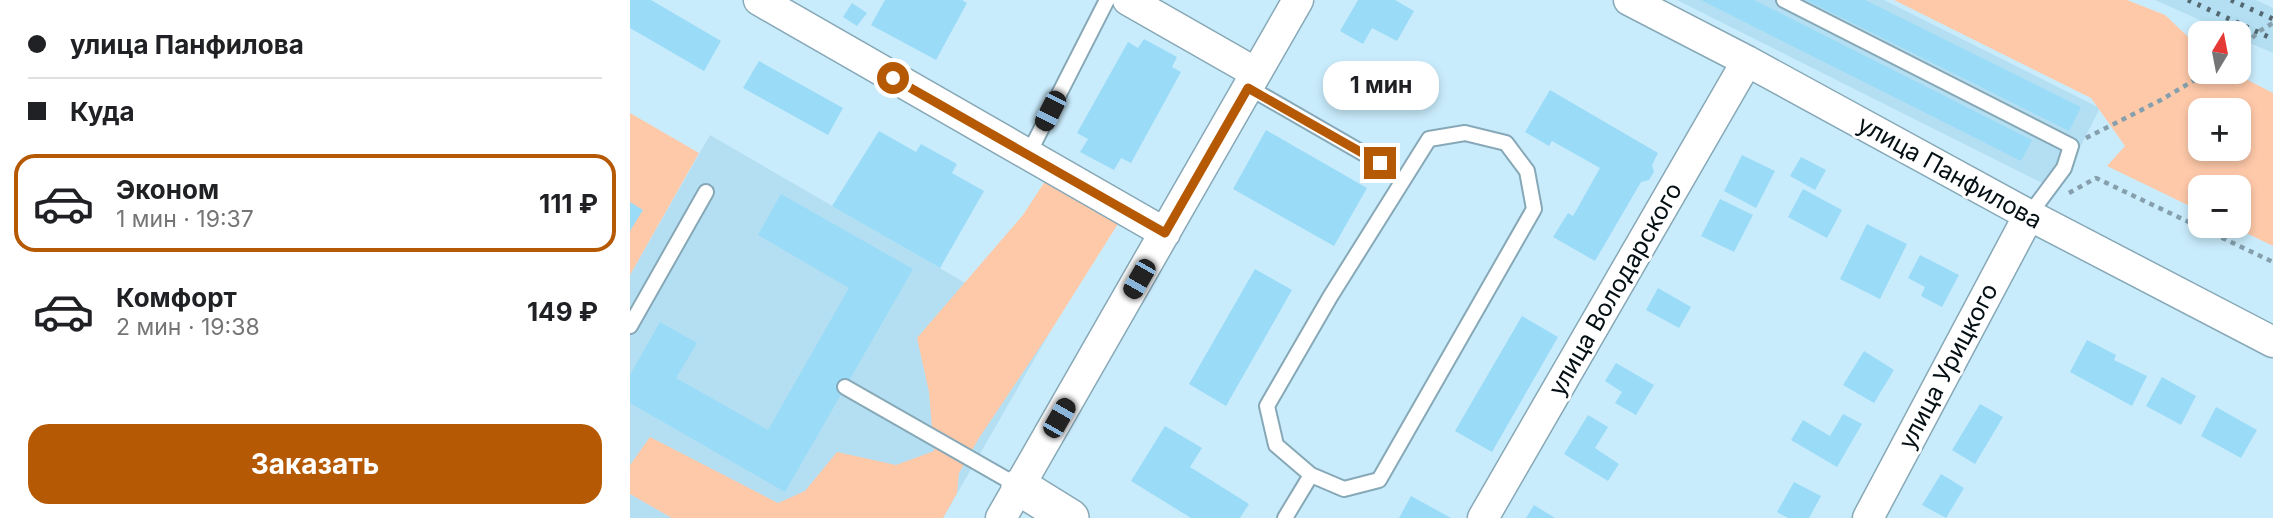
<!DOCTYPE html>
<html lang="ru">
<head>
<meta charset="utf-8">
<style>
  body { margin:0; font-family:Inter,sans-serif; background:#f2f2f2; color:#202124; height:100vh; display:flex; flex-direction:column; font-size:26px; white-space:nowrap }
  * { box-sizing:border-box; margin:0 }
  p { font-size:23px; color:#757577 }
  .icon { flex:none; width:38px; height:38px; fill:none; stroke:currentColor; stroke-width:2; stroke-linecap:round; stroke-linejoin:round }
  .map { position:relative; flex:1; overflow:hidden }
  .panel { display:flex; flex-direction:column; background:#fff; width:630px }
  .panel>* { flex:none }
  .guide { display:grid; align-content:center; height:154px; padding:0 28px; background:#fff }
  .needle { width:46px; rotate:10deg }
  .controls { position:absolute; left:1558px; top:21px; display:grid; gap:14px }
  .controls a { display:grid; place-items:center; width:63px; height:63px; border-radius:14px; background:#fff; box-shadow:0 4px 10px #0003; font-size:35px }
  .end { position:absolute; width:32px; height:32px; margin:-16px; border:9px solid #b65904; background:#fff; box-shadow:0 0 0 4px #fff }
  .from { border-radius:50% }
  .bubble { position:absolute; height:49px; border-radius:21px; background:#fff; box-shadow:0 4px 10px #0003; font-size:23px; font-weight:700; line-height:49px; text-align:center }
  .car { position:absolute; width:21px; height:42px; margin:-21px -10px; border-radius:9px; box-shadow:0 0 5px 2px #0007; background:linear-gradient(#222 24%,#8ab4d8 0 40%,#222 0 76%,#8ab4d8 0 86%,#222 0) }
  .guide b { display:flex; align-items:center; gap:24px; height:66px; font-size:26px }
  .guide b+b { border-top:2px solid #e0e0e0 }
  .guide i { width:18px; height:18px; background:#202124 }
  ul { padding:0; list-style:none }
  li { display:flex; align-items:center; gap:21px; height:98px; margin:0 14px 10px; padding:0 14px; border:4px solid transparent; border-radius:21px }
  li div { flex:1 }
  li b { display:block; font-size:26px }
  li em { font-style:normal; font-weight:700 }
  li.active { border-color:#b65904 }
  li>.icon { width:63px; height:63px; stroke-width:1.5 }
  .primary-button { display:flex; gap:14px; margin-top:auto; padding:14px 28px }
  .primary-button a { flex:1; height:80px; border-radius:21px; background:#b65904; color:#fff; font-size:28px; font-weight:700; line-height:80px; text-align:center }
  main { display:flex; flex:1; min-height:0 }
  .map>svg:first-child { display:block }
  .built { fill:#b4dff2 }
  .green { fill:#fec9a9; fill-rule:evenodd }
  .building { fill:#9adbf8 }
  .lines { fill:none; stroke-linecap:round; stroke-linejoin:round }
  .service-casing { stroke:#87a8b7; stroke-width:18 }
  .minor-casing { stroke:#87a8b7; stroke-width:33 }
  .tertiary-casing { stroke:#87a8b7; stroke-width:40 }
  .path { stroke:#85a0ac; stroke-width:4.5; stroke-dasharray:5 5; stroke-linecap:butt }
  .service { stroke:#fff; stroke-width:14 }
  .minor { stroke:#fff; stroke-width:30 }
  .tertiary { stroke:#fff; stroke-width:37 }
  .rail { stroke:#546872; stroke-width:5; stroke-dasharray:3.5 7; stroke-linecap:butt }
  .route { stroke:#b65904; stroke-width:9 }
  .labels { text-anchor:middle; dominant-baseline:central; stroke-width:6; stroke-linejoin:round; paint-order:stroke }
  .street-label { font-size:24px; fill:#051015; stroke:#fff }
</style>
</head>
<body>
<main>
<section class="panel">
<div class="guide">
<b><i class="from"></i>улица Панфилова</b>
<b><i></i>Куда</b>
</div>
<ul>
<li class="active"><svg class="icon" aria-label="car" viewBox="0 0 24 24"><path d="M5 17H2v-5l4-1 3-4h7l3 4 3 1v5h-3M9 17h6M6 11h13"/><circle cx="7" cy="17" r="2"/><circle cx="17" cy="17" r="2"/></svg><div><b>Эконом</b><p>1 мин · 19:37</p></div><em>111 ₽</em></li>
<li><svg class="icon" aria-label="car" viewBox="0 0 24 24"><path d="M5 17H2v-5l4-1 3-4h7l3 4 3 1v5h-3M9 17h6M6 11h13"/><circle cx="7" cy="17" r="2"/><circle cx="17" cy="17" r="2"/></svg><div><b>Комфорт</b><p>2 мин · 19:38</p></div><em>149 ₽</em></li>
</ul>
<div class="primary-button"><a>Заказать</a></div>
</section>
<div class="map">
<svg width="1643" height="518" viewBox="0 0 1643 518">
  <rect width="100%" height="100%" fill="#c9ecfc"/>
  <path class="built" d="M 1047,0 L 1254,0 L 1470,108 L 1428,191 Z
    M 1525,0 L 1626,0 L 1643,8 L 1643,53 L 1608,38 L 1608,33 L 1599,33 Z
    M 80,135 L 420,332 L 313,518 L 0,518 L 0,275 Z"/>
  <path class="green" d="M 1264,0 L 1497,0 L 1535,15 L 1570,48 L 1570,72 L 1602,72 L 1643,93 L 1643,246 L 1602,226 L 1608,226 L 1608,187 L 1570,187 L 1570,211 L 1477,166 L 1495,146 L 1461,98 ZM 1570,110 L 1608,110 L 1608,149 L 1570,149 Z
    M 0,113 L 69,153 L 0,275 Z
    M 423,169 L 496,211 L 420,332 L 349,438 L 329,473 L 327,493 L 313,518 L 42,518 L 0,494 L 0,465 L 20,437 L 148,503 L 175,491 L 207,452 L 266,465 L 304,451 L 299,392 L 287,338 L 393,215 Z"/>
  <path class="building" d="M 0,0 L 21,0 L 91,41 L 74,71 L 0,28 Z
    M 255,0 L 332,0 L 337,3 L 306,60 L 241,25 Z
    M 728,0 L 765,0 L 784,11 L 767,41 L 742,28 L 733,44 L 710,31 Z
    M 1071,0 L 1124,0 L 1402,140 L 1391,161 Z
    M 1176,0 L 1235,0 L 1451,107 L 1439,131 Z
    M 222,3 L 237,13 L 227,26 L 213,17 Z
    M 514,39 L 547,57 L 542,67 L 551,72 L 501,163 L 491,158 L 484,170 L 450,152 L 458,139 L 447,133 L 498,42 L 508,48 Z
    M 129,61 L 213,108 L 198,135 L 113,88 Z
    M 920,90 L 1028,153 L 1022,165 L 1024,172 L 1019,180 L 1011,182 L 965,261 L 923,237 L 938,213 L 943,216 L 970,168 L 922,141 L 919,146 L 895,132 Z
    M 636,130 L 737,188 L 704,246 L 603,189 Z
    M 249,131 L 286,152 L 291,144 L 327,164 L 322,173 L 354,191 L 310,268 L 202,206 Z
    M 1112,155 L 1145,171 L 1126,208 L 1094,191 Z
    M 1171,157 L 1196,170 L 1185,190 L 1160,176 Z
    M 1173,189 L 1212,210 L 1197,238 L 1158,217 Z
    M 151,194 L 283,269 L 155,492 L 0,403 L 0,375 L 30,322 L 67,343 L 46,378 L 138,430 L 219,288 L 128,235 Z
    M 1090,199 L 1123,215 L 1104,252 L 1071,236 Z
    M 0,202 L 13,210 L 0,231 Z
    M 1237,224 L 1277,244 L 1250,299 L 1210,279 Z
    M 1290,255 L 1329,275 L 1312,307 L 1291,296 L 1295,287 L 1278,278 Z
    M 625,269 L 662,290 L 596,406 L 559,384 Z
    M 1028,288 L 1061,307 L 1049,328 L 1016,310 Z
    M 892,316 L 928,337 L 862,452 L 825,431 Z
    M 1457,340 L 1486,355 L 1484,360 L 1517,376 L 1502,406 L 1440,372 Z
    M 1234,351 L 1264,370 L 1244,403 L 1213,385 Z
    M 986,363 L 1024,385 L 1006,415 L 985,403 L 992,392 L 975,381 Z
    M 1532,377 L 1566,396 L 1551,425 L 1516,406 Z
    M 1350,404 L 1373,417 L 1345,464 L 1322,450 Z
    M 1586,407 L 1627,430 L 1611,458 L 1571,436 Z
    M 1213,414 L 1232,424 L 1207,467 L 1161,440 L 1173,420 L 1200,436 Z
    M 958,415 L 978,427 L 965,448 L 989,464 L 978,481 L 934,454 Z
    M 535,426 L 572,448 L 560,467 L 619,504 L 610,518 L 561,518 L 501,481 Z
    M 1311,474 L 1334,488 L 1316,518 L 1292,505 Z
    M 1164,482 L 1191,496 L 1179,518 L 1158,518 L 1147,512 Z
    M 781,496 L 821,518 L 769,518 Z
    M 904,505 L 925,518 L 896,518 Z"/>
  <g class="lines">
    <defs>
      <path id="service" d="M 1154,0 L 1441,146 L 1434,168 L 1399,215
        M 618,87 L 750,163
        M 835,133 L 876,143 L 897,171 L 904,209 L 749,480 L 714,489 L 681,475 L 646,445 L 637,406 L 700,297 L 799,139 Z
        M 398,155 L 477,0
        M 0,326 L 76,192
        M 215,387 L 390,487
        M 655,518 L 681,475"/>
      <path id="minor" d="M 129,0 L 535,233
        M 498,0 L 626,73
        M 999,0 L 1117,61 L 1399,215 L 1643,342
        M 371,518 L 668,0
        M 853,518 L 1117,61
        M 1238,518 L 1399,215"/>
      <path id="tertiary" d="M 390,487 L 440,518"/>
    </defs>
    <use href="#service" class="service-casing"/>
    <use href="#minor" class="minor-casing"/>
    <use href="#tertiary" class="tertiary-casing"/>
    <path class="path" d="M 1608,52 L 1628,32 L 1643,23
      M 1456,138 L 1531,100 L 1578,72
      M 1439,193 L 1466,178 L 1643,262"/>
    <use href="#service" class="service"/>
    <use href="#minor" class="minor"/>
    <use href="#tertiary" class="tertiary"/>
    <path class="rail" d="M 1558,0 L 1643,39
      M 1601,0 L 1643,19"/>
  </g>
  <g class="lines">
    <path class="route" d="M 263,78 L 535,233 L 618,88 L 750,163"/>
  </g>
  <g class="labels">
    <g class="street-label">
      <text transform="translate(1320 172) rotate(29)">улица Панфилова</text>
      <text transform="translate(985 289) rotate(-60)">улица Володарского</text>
      <text transform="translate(1318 366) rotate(-62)">улица Урицкого</text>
    </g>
  </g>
</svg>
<div class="controls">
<a><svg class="needle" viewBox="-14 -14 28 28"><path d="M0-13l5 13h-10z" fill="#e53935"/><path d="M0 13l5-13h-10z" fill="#757577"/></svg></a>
<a>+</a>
<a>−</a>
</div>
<i class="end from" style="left:263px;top:78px"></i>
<i class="end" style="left:750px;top:163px"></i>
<div class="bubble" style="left:693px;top:61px;width:116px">1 мин</div>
<i class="car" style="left:420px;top:111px;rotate:207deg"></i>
<i class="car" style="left:509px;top:279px;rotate:210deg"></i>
<i class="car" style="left:429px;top:418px;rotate:30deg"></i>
</div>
</main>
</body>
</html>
